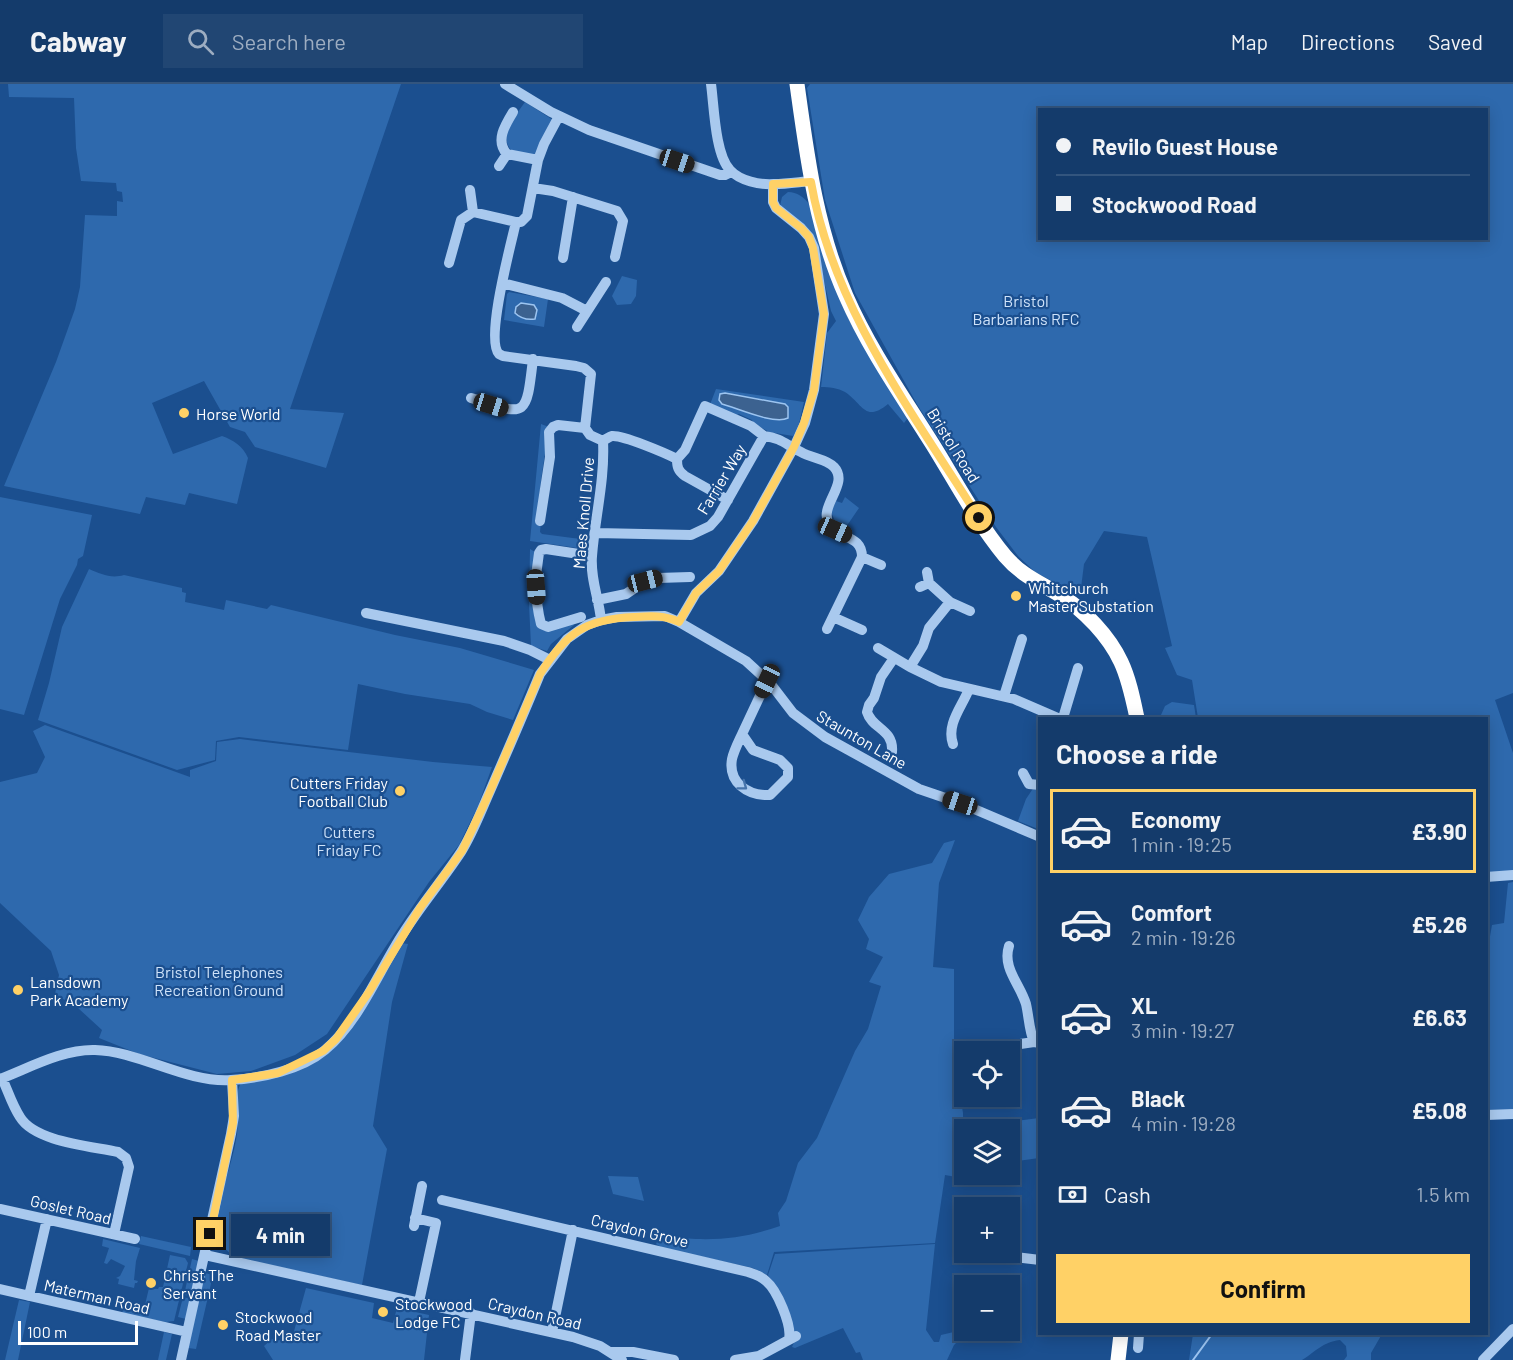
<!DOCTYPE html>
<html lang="en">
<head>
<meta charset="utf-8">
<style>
  body { margin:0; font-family:Barlow,sans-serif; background:#214673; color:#f1f3f6; height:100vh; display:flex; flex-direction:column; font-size:22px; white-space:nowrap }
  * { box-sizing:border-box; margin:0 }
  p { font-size:20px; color:#9dadc1 }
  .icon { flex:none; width:33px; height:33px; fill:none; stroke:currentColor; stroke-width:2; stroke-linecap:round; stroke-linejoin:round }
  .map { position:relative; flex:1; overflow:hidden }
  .panel { position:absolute; left:1038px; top:633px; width:450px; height:618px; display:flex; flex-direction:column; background:#143b6b; border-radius:0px; box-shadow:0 3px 15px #0003,0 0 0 2px #33557e }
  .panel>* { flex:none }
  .guide { position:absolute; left:1038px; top:24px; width:450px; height:132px; border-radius:0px; box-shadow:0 3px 15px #0003,0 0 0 2px #33557e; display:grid; align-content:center; height:132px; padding:0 18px; background:#143b6b }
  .tools { position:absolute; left:954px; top:957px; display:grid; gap:12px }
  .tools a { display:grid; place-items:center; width:66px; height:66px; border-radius:0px; background:#143b6b; box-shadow:0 3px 15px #0003,0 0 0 2px #33557e; font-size:30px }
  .scale { position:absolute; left:18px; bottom:15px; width:120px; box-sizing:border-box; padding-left:6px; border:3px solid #fff; border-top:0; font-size:16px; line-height:21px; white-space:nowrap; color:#fff; -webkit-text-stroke:4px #1b4f8f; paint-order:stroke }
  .end { position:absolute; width:27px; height:27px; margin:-14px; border:8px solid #ffd166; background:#111; box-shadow:0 0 0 3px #111 }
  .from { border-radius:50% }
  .bubble { position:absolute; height:42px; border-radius:0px; background:#143b6b; box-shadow:0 3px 15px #0003,0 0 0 2px #33557e; font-size:20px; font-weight:700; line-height:42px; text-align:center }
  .car { position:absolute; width:18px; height:36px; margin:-18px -9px; border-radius:8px; box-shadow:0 0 4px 2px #0007; background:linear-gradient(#222 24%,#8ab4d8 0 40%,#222 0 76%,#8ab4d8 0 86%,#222 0) }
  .guide b { display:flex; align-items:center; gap:21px; height:57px; font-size:22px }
  .guide b+b { border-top:2px solid #33557e }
  .guide i { width:15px; height:15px; background:#f1f3f6 }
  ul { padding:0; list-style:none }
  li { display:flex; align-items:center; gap:18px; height:84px; margin:0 12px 9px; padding:0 6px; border:3px solid transparent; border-radius:0px }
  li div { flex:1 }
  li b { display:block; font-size:22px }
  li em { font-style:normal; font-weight:700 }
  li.on { border-color:#ffd166 }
  li>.icon { width:54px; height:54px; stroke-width:1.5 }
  h2 { padding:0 18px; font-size:27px; line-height:72px }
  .pay { display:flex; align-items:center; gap:15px; height:66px; padding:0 18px; font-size:22px }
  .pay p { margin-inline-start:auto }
  .cta { display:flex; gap:12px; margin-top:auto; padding:12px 18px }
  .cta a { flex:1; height:69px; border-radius:0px; background:#ffd166; color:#111; font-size:24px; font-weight:700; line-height:69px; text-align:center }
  header { display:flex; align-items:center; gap:36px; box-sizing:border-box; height:84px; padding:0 30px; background:#143b6b; border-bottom:2px solid #33557e }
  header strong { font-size:28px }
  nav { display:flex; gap:33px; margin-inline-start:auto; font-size:21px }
  .search { width:420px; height:54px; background:#214673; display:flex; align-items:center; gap:15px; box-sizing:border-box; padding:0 21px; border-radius:0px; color:#9dadc1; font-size:22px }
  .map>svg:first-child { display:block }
  .green { fill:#2e69ad; fill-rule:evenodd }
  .water { fill:#3c6290; stroke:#9cc4f0; stroke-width:1.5 }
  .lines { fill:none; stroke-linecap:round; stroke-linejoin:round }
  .stream { stroke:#9cc4f0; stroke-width:2 }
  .minor { stroke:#a9c9ee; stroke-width:10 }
  .highway { stroke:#fff; stroke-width:15 }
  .oneway { stroke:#4674ac }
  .route { stroke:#ffd166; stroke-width:8 }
  .poi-dot { fill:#ffd166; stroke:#1b4f8f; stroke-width:2 }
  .labels { text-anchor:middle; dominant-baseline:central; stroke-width:4.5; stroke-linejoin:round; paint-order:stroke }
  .park-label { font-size:16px; fill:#cfe3fa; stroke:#1b4f8f }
  .poi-label { font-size:16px; fill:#fff; stroke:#1b4f8f; text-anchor:start }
  .street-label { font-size:16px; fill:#fff; stroke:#1b4f8f }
</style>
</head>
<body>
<header>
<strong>Cabway</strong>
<div class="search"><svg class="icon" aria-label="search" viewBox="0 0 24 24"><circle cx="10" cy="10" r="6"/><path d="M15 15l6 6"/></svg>Search here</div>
<nav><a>Map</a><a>Directions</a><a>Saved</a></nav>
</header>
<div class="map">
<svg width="1513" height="1276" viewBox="0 0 1513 1276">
  <rect width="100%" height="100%" fill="#1b4f8f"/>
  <path class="green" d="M 8,0 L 401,0 L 290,325 L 344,329 L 326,384 L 255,363 L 245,348 L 230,343 L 204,297 L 152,319 L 173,370 L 222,352 C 233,356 243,362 248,374 L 237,420 L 189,409 L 185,421 L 146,413 L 140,430 L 4,402 L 56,278 L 75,225 L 80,203 L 85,131 L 117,132 L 117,117 L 123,118 L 122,108 L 117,107 L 116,99 L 81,97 L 76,64 L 74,14 L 9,13 Z
    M 810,0 L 1513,0 L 1513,609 L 1495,616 L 1513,669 L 1513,787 L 1487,789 L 1486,634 L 1198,634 L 1192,596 L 1177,591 L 1165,564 L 1172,562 L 1147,453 L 1104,447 L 1084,480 L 1080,512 L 1035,488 L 1018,472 L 996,443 L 918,322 L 855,209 L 825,116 L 807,4 ZM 1040,26 L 1486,26 L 1486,154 L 1040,154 Z
    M 525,18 L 553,36 L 535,71 L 513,68 C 496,51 515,33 525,18 Z
    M 788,108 C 797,108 804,113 809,120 L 839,214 L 852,242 L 908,328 L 907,335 L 904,339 L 888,320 C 865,339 863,320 845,308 C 838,304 829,303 821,303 L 827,249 L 836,237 L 831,227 L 815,158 L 780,122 L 782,113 Z
    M 622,192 L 637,196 L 636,212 L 631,220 L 617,221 L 612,212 Z
    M 509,208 L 548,215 L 544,243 L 504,236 L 507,210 Z
    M 716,305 L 804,318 L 798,344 L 793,352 L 769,348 L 753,339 L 752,336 L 739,330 L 735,332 L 709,323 Z
    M 541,340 L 549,343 L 541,396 L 537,437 L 541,438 L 540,448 L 542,450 L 588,456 L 584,465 L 530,457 Z
    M 0,413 L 92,431 L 83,472 L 78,475 L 77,481 L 60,515 L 24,631 L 0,625 Z
    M 845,413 L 859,424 L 846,443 L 835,437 L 831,428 L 836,417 L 842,419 Z
    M 530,465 L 535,468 L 539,542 L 573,539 L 574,541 L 551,560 L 547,567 L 531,562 L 529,520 Z
    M 89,485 C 101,490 111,495 124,491 L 182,504 L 182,508 L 186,509 L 185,518 L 224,526 L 226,516 L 267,525 L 271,521 L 395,551 L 460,564 L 534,586 L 513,636 L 487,628 L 470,620 L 405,610 L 358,600 L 348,666 L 239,653 L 216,657 L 215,676 L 177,686 L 38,636 L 49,599 L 62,543 Z
    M 1172,618 L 1194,621 L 1196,634 L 1152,634 L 1161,631 L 1165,622 Z
    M 45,641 L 190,693 L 190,686 L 216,677 L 217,658 L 240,655 L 433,678 L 492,683 L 478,722 L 459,761 L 429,798 L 327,950 L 295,971 L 251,987 L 217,990 L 139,970 L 99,954 L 102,946 L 78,924 L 55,910 L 59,891 L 51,867 L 0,819 L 0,698 L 37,689 L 45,673 L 33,647 Z
    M 1034,703 L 1039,704 L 1038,745 L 1018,737 L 1026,715 Z
    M 955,756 L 939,799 L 933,883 L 954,885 L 954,974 L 963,1029 L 964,1090 L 967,1091 L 967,1095 L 945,1091 L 935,1159 L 774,1168 L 767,1191 L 753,1184 L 663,1164 L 656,1160 L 659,1154 C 675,1149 680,1155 696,1155 C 728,1156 750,1152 780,1142 L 778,1129 L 786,1117 L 798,1079 L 817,1054 L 855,967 L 868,945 L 881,902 L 869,898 L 883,873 L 866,865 L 869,855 L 858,836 L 869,813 L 889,790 L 932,779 L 944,759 Z
    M 1513,798 L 1513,1027 L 1487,1028 L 1487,869 L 1492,841 L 1504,839 L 1508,799 Z
    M 401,859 L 408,860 L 392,918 L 373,1042 L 387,1065 L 362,1201 L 234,1173 L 217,1157 L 215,1151 C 216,1117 232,1084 237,1050 C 239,1034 233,1013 241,999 C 262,994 287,991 308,982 C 351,963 378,900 401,859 Z
    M 1039,1034 L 1039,1074 L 1010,1078 L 1010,1046 L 968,1045 L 967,1043 Z
    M 974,1091 L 997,1091 L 998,1097 L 975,1099 Z
    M 608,1092 L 638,1093 L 644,1117 L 613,1110 Z
    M 141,1152 L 191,1163 L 190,1172 L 139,1160 Z
    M 103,1155 L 140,1164 L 136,1177 L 134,1196 L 138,1197 L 137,1199 L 135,1199 L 134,1204 L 118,1200 L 119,1195 L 116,1194 L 120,1192 L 125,1182 L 111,1175 L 107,1180 L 104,1179 L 109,1164 L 102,1162 Z
    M 935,1160 L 926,1246 L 934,1258 L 939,1258 L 941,1251 L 958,1247 L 961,1254 L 954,1261 L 947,1276 L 863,1276 L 860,1268 L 856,1269 L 843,1244 L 795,1264 L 792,1263 L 795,1256 L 777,1207 L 768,1191 L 775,1170 Z
    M 170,1171 L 185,1174 L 188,1179 L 174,1237 L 166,1238 L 122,1230 L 124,1221 L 144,1225 L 149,1204 L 158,1205 L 159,1203 L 163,1203 Z
    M 192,1175 L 199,1177 L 191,1212 L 184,1211 Z
    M 205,1189 L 213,1191 L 196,1265 L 188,1264 Z
    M 306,1204 L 374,1219 L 372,1234 L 393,1239 L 397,1224 L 429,1231 L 424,1276 L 273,1276 L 264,1262 L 272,1255 L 291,1258 Z
    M 183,1213 L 191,1215 L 186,1235 L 178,1233 Z
    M 19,1216 L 30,1218 L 18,1276 L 5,1276 Z
    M 164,1248 L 172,1250 L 166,1276 L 158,1276 Z
    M 1193,1250 L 1382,1250 L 1371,1269 L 1371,1276 L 1344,1276 L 1347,1272 L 1346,1262 L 1340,1256 C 1321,1259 1318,1266 1302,1276 L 1189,1276 Z"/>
  <path class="water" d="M 521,219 L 534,221 L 537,226 L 535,235 C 528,236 520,234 515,229 L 516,223 Z
    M 725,309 L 785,320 L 788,323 L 788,334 C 774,341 737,324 722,320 L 719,316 L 720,310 Z"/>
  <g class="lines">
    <path class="stream" d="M 1193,1276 L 1212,1250"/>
    <path class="minor" d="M 505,0 L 551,28 L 589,46 L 720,91 L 725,91 L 731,88
      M 711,0 C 714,21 715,71 730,86 C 740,97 760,101 774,100 C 786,100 799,98 811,97
      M 513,28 C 505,41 495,57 507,70 L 538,76
      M 559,32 L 544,60 L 538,76 L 527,132 L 521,138 L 516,138 C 511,160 485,256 499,270 L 503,272 L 576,282 L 584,284 L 591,290 L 585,344 L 590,351 L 603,357 C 605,396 595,433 592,472 C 590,495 599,514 601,536
      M 499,82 L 507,70
      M 533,104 L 553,107 L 617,127 L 623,137 L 615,173
      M 473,128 L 516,138
      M 563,174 L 573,113
      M 449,179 L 461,136 L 473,128 L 470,106
      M 502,199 L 562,214 L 587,227
      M 577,243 L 606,198
      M 471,314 C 527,332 526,335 533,275
      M 603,357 C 606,355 609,353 612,352 C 623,351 665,369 677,375
      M 728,416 L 685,392 C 678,387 677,383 677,375 L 685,366 L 705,322 L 751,342 L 764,352
      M 540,437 L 550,373 L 549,348 L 553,343 L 558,341 L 585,344
      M 596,449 L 691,451 L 710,442 L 718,433 L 764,352 C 782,354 786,361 801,368 C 811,374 827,375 834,383 C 850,400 818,422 829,440 C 838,456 862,450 862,473 L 827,545
      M 862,473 L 881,481
      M 929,499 L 950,518 L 970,527
      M 920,503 L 929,499 L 927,488
      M 597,516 L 626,510 L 645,497 L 658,494 L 690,493
      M 366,529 L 504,557 L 530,566 L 550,576
      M 581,533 L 548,543 L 541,540 C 535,517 535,492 539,469 L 541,466 L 546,465 L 592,472
      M 833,533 L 862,546
      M 679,538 L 696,509 L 719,487 L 753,437 L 794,363 L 805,339 L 814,306 L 824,230 L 814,164 L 809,153 L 801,144 L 776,124 L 773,118 L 773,101
      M 878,564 L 910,583 L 941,598 L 1014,615 L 1058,634
      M 910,583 L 923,562 L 929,544 L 950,518
      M 1004,612 L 1022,555
      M 1063,634 L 1078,584
      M 742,650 L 753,666 L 780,676 L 788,684 L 788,693 L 770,711 C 747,712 728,698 732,675 C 734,666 739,657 743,648 C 751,631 759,614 767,597
      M 953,660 C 946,640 962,623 969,605
      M 892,668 C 894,645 872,645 867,628 L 869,621 L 874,614 L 881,593 L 894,574
      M 1023,689 L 1029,700 L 1040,701
      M 1486,793 L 1513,791
      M 1009,862 C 1002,884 1020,900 1026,920 C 1029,933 1029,946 1034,958 L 1040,959
      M 980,966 L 1034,958
      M 2,994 C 8,1007 12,1021 20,1033 C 35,1058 91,1062 118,1068 L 126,1074 L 129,1083 L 114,1150
      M 0,995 C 29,984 63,965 95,966 C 139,967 185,999 231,996 C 262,994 301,986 325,966 C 357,939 375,896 396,861 C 415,828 440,800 461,768 C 473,749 481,727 490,707 C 507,668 524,629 540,590 L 567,555 L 587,541 L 601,536 L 617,533 L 665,532 L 679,538 L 746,577 L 770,599 L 793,629 L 825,653 L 919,705 L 960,719 L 1040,753
      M 1486,1031 L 1513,1030
      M 442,1116 L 748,1188 C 754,1190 761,1192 766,1197 C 777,1206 792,1241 789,1255
      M 0,1125 L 135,1155
      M 415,1134 L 436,1139 L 419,1218
      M 414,1142 L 422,1102
      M 205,1171 L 573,1253 L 600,1262 L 622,1276
      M 1007,1172 L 1040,1176
      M 0,1205 L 187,1248
      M 29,1212 L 47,1135
      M 552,1248 L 573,1146
      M 1138,1264 L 1139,1250
      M 610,1268 L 633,1268 L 674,1276
      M 181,1276 L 231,1050 L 234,1032 L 232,996
      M 465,1276 L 471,1229
      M 735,1276 L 759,1272 L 796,1252
      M 1483,1276 L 1513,1245"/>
    <path class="highway" d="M 797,0 C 807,72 816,145 846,212 C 869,265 903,313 933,361 C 956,398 977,438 1005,472 C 1022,492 1039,498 1060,511 C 1084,526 1109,552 1121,578 C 1129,595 1133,615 1137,634
      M 1118,1276 L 1121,1250"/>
  </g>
  <defs><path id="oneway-chevron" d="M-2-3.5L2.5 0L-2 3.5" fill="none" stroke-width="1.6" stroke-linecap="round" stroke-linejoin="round" transform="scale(1.5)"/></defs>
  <use class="oneway" href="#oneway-chevron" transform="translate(743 702) rotate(37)"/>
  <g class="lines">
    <path class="route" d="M 210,1150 L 233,1039 L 232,996 L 278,989 L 323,967 L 336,955 L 369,908 L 420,824 L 462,767 L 488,712 L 540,590 C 566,549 585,535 634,533 C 651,532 664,531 679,538 L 696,509 L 719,487 L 753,437 L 794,363 L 804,339 L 814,306 L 824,230 L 813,164 L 809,153 L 801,144 L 776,124 L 773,118 L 773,100 L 811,98 C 833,224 912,328 979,434"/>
  </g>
  <g class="poi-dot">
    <circle cx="184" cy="329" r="6"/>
    <circle cx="1016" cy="512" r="6"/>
    <circle cx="400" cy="707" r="6"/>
    <circle cx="18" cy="906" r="6"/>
    <circle cx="151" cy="1199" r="6"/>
    <circle cx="383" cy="1228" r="6"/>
    <circle cx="223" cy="1241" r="6"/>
  </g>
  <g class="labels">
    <g class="park-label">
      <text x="1026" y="216">Bristol<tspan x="1026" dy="18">Barbarians RFC</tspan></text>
      <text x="349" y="747">Cutters<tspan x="349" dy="18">Friday FC</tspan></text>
      <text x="219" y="887">Bristol Telephones<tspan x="219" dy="18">Recreation Ground</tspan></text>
    </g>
    <g class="poi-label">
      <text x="196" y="329">Horse World</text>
      <text x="1028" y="503">Whitchurch<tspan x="1028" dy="18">Master Substation</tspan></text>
      <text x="388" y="698" text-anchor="end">Cutters Friday<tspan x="388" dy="18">Football Club</tspan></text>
      <text x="30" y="897">Lansdown<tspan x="30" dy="18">Park Academy</tspan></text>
      <text x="163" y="1190">Christ The<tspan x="163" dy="18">Servant</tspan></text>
      <text x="395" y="1219">Stockwood<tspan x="395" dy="18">Lodge FC</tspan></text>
      <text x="235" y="1232">Stockwood<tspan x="235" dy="18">Road Master</tspan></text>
    </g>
    <g class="street-label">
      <text transform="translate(954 361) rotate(58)">Bristol Road</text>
      <text transform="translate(721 395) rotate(-59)">Farrier Way</text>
      <text transform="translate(583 429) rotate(-85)">Maes Knoll Drive</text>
      <text transform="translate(862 655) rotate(30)">Staunton Lane</text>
      <text transform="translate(71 1125) rotate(13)">Goslet Road</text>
      <text transform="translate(640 1146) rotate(13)">Craydon Grove</text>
      <text transform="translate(97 1212) rotate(13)">Materman Road</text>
      <text transform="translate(535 1229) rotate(13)">Craydon Road</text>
    </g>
  </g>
</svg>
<div class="tools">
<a><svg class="icon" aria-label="locate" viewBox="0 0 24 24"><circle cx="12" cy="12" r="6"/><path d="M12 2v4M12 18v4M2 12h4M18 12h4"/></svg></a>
<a><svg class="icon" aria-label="layers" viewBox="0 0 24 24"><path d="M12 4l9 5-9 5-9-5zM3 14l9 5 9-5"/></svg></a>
<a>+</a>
<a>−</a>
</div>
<div class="scale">100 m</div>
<i class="end from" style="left:979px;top:434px"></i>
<i class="end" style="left:210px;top:1150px"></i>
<div class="bubble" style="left:231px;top:1130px;width:99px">4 min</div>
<i class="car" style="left:677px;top:77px;rotate:108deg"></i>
<i class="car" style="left:491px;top:321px;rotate:107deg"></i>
<i class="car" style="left:835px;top:446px;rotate:114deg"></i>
<i class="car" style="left:645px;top:497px;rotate:76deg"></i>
<i class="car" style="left:536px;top:503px;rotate:176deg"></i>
<i class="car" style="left:767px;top:597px;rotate:205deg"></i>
<i class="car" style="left:960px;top:719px;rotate:288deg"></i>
<div class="guide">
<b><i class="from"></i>Revilo Guest House</b>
<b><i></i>Stockwood Road</b>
</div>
<section class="panel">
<h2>Choose a ride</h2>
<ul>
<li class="on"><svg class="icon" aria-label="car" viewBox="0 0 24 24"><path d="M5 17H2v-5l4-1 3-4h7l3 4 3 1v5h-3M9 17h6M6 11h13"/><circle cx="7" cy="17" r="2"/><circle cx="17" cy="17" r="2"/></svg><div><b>Economy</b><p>1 min · 19:25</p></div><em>£3.90</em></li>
<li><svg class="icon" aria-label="car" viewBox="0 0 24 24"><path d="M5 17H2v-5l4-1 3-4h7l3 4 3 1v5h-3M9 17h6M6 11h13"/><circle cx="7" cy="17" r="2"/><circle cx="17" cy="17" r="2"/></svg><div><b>Comfort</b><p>2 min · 19:26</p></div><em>£5.26</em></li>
<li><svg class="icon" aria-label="car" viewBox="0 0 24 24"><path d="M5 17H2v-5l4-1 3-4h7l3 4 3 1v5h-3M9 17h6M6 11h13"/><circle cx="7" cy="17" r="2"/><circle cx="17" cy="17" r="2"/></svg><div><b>XL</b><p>3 min · 19:27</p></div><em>£6.63</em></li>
<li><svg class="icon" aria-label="car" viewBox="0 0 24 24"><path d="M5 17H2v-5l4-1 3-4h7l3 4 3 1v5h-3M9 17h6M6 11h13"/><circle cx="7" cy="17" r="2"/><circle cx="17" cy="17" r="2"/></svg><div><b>Black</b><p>4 min · 19:28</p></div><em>£5.08</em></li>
</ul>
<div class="pay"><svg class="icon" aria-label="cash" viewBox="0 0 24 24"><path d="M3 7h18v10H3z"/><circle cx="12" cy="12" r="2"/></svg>Cash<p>1.5 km</p></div>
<div class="cta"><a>Confirm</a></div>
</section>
</div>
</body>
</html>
